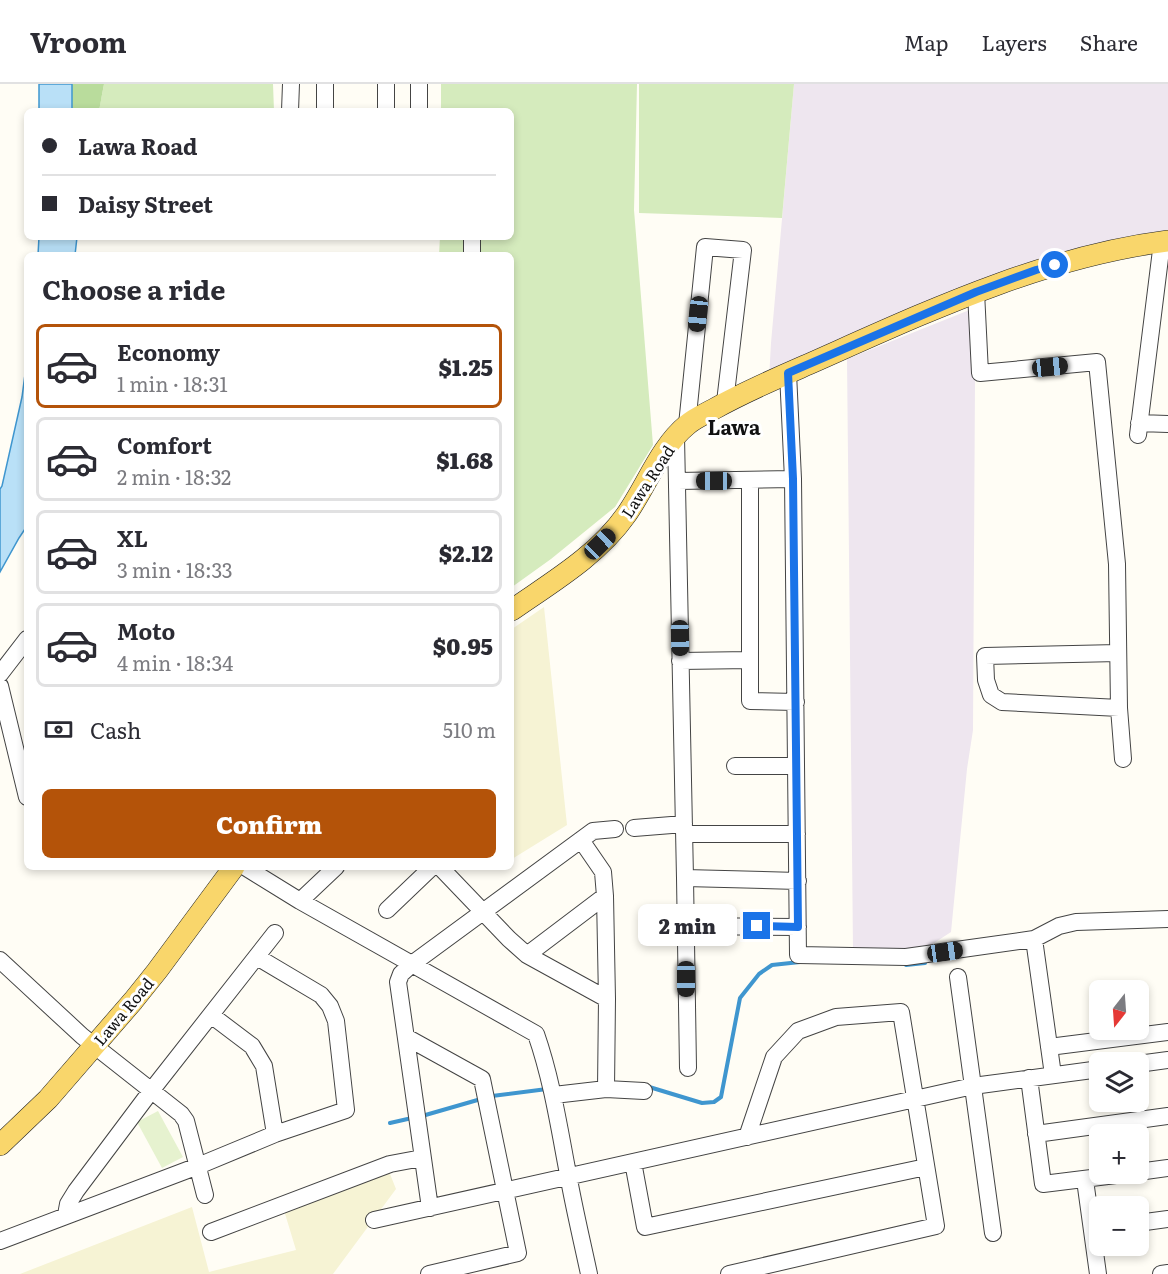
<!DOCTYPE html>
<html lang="en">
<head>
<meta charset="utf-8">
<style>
  body { margin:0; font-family:Literata,serif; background:#f7f7f7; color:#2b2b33; height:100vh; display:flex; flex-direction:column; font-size:22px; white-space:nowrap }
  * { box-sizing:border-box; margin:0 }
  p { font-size:20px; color:#7c7c81 }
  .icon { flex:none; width:33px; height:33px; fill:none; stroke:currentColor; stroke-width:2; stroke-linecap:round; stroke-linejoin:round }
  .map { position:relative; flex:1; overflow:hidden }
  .panel { position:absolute; left:24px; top:168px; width:490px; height:618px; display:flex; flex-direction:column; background:#fff; border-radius:9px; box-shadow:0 3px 9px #0003 }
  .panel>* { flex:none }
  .hud { position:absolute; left:24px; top:24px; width:490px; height:132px; border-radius:9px; box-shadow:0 3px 9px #0003; display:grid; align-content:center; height:132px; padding:0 18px; background:#fff }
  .needle { width:39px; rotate:197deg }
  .controls { position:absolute; left:1089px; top:896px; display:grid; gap:12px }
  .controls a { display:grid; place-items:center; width:60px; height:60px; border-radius:9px; background:#fff; box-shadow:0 3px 9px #0003; font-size:30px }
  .end { position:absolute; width:27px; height:27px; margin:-14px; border:8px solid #1a73e8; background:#fff; box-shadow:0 0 0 3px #fff }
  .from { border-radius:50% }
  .bubble { position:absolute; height:42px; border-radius:9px; background:#fff; box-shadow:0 3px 9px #0003; font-size:20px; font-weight:800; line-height:42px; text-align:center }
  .car { position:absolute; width:18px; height:36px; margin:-18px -9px; border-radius:8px; box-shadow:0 0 4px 2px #0007; background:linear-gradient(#222 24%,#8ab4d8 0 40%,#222 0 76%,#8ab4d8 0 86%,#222 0) }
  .hud b { display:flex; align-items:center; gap:21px; height:57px; font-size:22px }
  .hud b+b { border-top:2px solid #e1e1e2 }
  .hud i { width:15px; height:15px; background:#2b2b33 }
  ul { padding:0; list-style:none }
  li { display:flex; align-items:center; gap:18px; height:84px; margin:0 12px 9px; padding:0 6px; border:3px solid #e1e1e2; border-radius:9px }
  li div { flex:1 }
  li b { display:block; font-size:22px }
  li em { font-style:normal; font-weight:800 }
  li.on { border-color:#b45309 }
  li>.icon { width:54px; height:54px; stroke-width:1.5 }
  h2 { padding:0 18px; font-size:27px; line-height:72px }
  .pay { display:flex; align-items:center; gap:15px; height:66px; padding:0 18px; font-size:22px }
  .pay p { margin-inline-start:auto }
  .cta { display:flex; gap:12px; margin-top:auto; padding:12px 18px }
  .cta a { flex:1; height:69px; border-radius:9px; background:#b45309; color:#fff; font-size:24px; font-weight:800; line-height:69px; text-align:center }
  header { display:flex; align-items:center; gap:36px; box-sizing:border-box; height:84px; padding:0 30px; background:#fff; border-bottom:2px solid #e1e1e2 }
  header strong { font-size:28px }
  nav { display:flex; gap:33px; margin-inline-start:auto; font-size:21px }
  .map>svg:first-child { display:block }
  .industrial { fill:#eee6ef }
  .farmland { fill:#f6f3d4 }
  .green { fill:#d5ebbd }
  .forest { fill:#b9dc9c }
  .pitch { fill:#e6f2cf }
  .water { fill:#b9e0f7; stroke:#3f96cf; stroke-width:1.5 }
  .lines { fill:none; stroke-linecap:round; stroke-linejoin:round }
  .stream { stroke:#3f96cf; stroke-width:4 }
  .minor-casing { stroke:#444; stroke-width:18 }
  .major-casing { stroke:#222; stroke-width:22 }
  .minor { stroke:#fff; stroke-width:16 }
  .major { stroke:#f9d66b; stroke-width:21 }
  .route { stroke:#1a73e8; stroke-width:8 }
  .labels { text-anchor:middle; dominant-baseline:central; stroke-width:6; stroke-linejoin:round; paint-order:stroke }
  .street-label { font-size:16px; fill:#111; stroke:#fff }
  .quarter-label { font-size:20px; font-weight:bold; fill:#111; stroke:#fff }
</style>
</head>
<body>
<header>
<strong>Vroom</strong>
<nav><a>Map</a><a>Layers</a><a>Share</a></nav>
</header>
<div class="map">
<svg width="1168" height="1190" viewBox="0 0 1168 1190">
  <rect width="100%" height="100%" fill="#fffdf5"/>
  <path class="industrial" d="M 794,0 L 1168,0 L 1168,153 L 1081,167 L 769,295 L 771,259 Z
    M 972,225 L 975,298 L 973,646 L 967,685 L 951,848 L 928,863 L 891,866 L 853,866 L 847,275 Z"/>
  <path class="farmland" d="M 544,523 L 567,741 L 512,775 L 512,545 Z
    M 388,1085 L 396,1105 L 333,1190 L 20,1190 L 192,1123 L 209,1188 L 296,1166 L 283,1123 Z"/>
  <path class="green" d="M 104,0 L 273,0 L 274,27 L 99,27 Z
    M 441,0 L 637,0 L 634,126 L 653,361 L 615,423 L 551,475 L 512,503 L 512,171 L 439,171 L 440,153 L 512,153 L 512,27 L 441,27 Z
    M 639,0 L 794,0 L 782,134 L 639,129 Z"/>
  <path class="forest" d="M 72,0 L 104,0 L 99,27 L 72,27 Z"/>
  <path class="pitch" d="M 158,1027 L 183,1073 L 162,1084 L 137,1038 Z"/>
  <path class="water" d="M 39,0 L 72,0 L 72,27 L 39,27 Z
    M 39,153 L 77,153 L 75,171 L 38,171 Z
    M 27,275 L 27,442 L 19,454 L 0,488 L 0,405 L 2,402 L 22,313 Z"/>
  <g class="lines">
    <path class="stream" d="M 906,881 L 925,879
      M 646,1002 L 702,1019 L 714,1018 L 721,1013 L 740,914 L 759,890 L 772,881 L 800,878
      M 492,1012 L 547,1005
      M 422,1032 L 481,1015
      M 390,1039 L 412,1034"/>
    <defs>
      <path id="minor" d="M 386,0 L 386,27
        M 290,27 L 291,0
        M 325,27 L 325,0
        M 419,27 L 419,0
        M 472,171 L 472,153
        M 976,208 L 980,289 L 1097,278 L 1117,480 L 1119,624 L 1123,675
        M 788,289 L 793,395 L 798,871 L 906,873 L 1034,855 L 1059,842 L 1076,838 L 1168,835
        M 1139,339 L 1168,340
        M 687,341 L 705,163 L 743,166 L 725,318
        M 1138,351 L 1162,158
        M 676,353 L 685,794 L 688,984
        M 750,396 L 750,617 L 796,618
        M 678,397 L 793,395
        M 1118,569 L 985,572 L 986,596 L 991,611 L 1002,618 L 1119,624
        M 680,577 L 750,576
        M 0,590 L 27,555
        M 0,602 L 27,713
        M 735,682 L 796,682
        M 634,744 L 684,740
        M 684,750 L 797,750
        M 581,756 L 603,788 L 605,812 L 607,915 L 606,1005
        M 245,783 L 300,817 L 536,950 C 552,996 559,1043 568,1090 C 574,1124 582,1157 589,1190
        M 440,783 L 509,855 L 527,871 L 607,915
        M 685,794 L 798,797
        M 300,817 L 336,783
        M 387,826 L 432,783
        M 686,842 L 798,843
        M 1034,855 L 1053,991
        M 527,871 L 605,812
        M 0,876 L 82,952 L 181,1030 L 186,1037 L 205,1111
        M 958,893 L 993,1149
        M 211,931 L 252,962 L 264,982 L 275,1050
        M 406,953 L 482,995 L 518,1169 L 429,1190
        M 1049,963 L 1168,948
        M 1138,980 L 1168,976
        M 1029,994 L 1043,1100 L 1132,1089
        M 554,1011 L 606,1005 L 644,1007
        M 1036,1050 L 1168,1032
        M 633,1078 L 645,1143 L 926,1083
        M 1138,1088 L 1168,1084
        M 1085,1096 L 1098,1190
        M 430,1124 L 398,898 L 401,890 L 412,880 L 593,747 L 615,745
        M 66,1131 L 68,1120 L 76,1107 L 151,1007 L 275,849
        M 374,1136 L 973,1002 L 1100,985
        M 1138,1139 L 1168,1135
        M 211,1148 L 390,1080 L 422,1074
        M 0,1157 L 198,1082 L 275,1050 L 346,1026 L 336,937 L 330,922 L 321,911 L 257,873
        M 729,1190 L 936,1142 L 901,928 L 836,933 L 798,947 L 774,973 L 747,1053
        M 1161,1190 L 1168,1189"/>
      <path id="major" d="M 512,526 C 552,498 597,472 626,431 C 646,403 660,363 687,341 C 695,334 705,330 714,325 C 744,308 777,294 809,280 C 924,229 1041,173 1168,157
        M 0,1061 L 48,1015 L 133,917 L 157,887 L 234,783"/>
    </defs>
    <use href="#minor" class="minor-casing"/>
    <use href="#major" class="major-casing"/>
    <use href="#minor" class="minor"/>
    <use href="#major" class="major"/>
  </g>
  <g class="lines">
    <path class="route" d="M 757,842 L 798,843 L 793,395 L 788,289 L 976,208 L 1036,186 L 1055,181"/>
  </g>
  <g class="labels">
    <g class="street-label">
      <text transform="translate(647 397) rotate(-57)">Lawa Road</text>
      <text transform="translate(123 927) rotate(-50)">Lawa Road</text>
    </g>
    <g class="quarter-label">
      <text x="734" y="342">Lawa</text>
    </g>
  </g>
</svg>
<div class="controls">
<a><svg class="needle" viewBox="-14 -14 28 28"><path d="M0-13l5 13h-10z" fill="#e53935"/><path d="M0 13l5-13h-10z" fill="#7c7c81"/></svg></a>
<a><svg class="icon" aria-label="layers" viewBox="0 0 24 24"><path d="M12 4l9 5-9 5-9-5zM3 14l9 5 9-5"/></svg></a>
<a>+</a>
<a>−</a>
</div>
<i class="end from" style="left:1055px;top:181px"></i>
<i class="end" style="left:757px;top:842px"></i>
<div class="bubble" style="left:638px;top:820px;width:99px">2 min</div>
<i class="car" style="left:698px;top:230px;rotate:186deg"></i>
<i class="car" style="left:1050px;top:283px;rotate:84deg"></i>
<i class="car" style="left:714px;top:397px;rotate:270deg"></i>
<i class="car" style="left:600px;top:460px;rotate:46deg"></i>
<i class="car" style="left:680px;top:554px;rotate:179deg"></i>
<i class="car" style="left:945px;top:868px;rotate:82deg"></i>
<i class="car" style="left:686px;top:895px;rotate:180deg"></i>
<div class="hud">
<b><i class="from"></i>Lawa Road</b>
<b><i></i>Daisy Street</b>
</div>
<section class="panel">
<h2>Choose a ride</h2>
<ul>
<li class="on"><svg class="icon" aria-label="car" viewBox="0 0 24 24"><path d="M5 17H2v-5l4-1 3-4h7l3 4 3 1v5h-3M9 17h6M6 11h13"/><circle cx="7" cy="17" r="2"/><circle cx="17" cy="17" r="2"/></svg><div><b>Economy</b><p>1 min · 18:31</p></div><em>$1.25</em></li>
<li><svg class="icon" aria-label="car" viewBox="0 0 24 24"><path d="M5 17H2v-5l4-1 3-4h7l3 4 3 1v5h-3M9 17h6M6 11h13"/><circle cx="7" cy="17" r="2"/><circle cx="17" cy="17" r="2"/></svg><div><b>Comfort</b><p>2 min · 18:32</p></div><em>$1.68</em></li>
<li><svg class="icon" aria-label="car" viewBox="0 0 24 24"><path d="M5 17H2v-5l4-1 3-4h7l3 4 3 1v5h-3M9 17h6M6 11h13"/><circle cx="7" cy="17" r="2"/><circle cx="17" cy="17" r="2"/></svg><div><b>XL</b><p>3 min · 18:33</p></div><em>$2.12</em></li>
<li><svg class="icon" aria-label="car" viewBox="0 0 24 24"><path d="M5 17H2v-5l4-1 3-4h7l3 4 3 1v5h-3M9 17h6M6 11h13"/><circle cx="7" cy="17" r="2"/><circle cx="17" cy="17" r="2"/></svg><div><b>Moto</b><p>4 min · 18:34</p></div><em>$0.95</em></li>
</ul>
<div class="pay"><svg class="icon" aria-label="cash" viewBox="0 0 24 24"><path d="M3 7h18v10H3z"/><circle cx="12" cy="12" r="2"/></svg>Cash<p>510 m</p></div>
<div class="cta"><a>Confirm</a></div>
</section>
</div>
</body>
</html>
